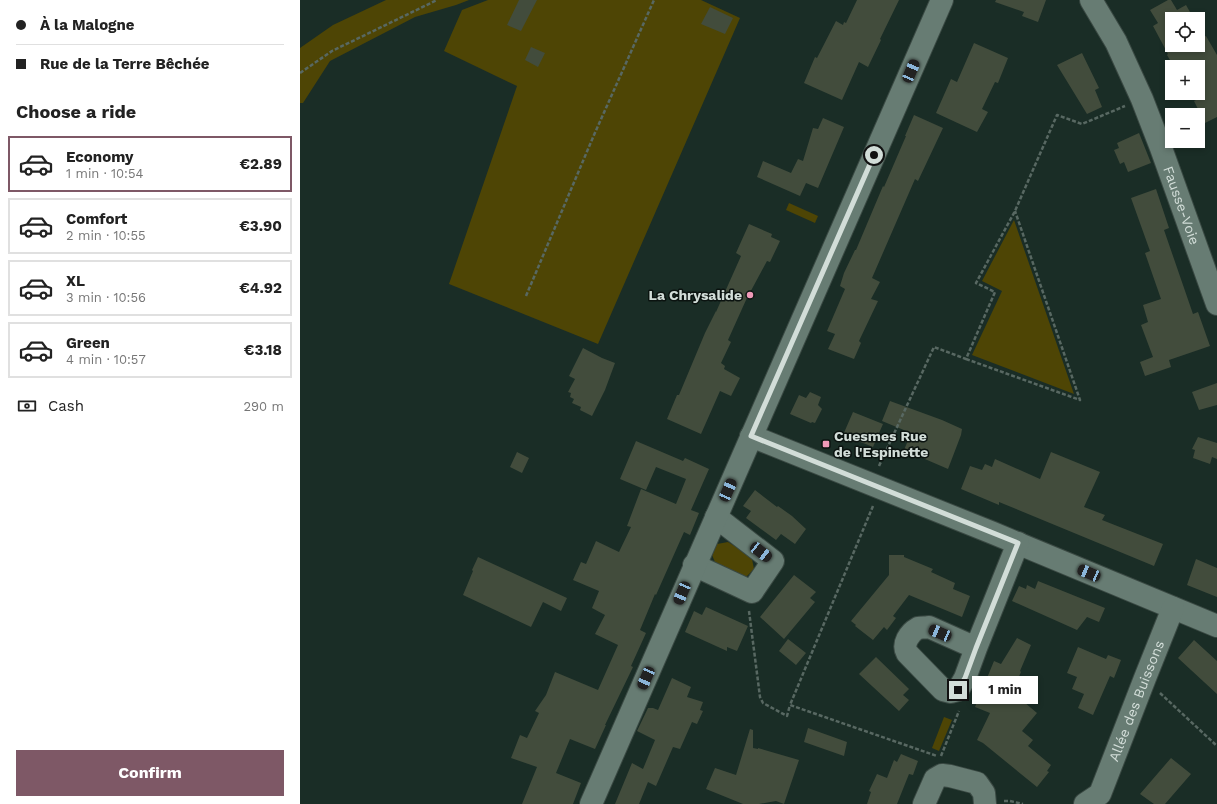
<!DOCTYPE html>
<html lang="en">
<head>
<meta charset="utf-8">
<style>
  body { margin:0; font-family:"Work Sans",sans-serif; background:#f6f6f6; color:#222; height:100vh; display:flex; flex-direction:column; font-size:15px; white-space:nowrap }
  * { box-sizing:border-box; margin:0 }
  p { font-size:13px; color:#767676 }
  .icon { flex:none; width:22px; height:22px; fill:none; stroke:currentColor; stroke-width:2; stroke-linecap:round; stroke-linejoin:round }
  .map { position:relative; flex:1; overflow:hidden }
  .drawer { display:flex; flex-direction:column; background:#fff; width:300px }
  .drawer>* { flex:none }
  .guide { display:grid; align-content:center; height:88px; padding:0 16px; background:#fff }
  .fabs { position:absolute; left:865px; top:12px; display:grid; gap:8px }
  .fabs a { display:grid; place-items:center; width:40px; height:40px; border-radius:0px; background:#fff; box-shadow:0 2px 6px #0003; font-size:20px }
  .end { position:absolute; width:18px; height:18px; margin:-9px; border:5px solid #d2ddd8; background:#111; box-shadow:0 0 0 2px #111 }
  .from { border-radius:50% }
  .bubble { position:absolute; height:28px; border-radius:0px; background:#fff; box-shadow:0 2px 6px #0003; font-size:13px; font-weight:700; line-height:28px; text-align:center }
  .car { position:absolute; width:12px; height:24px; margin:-12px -6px; border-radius:5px; box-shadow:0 0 3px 1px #0007; background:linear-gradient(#222 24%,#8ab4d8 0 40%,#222 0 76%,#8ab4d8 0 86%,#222 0) }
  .guide b { display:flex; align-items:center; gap:14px; height:38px; font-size:15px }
  .guide b+b { border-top:1px solid #e0e0e0 }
  .guide i { width:10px; height:10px; background:#222 }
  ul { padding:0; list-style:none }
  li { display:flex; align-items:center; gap:12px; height:56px; margin:0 8px 6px; padding:0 8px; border:2px solid #e0e0e0; border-radius:0px }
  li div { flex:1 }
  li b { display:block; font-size:15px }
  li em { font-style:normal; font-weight:700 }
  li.on { border-color:#7e5866 }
  li>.icon { width:36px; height:36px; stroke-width:1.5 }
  h2 { padding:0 16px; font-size:18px; line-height:48px }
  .pay { display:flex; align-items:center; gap:10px; height:44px; padding:0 16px; font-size:15px }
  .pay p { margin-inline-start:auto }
  .button { display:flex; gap:8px; margin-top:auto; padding:8px 16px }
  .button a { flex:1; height:46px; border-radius:0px; background:#7e5866; color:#fff; font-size:16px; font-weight:700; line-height:46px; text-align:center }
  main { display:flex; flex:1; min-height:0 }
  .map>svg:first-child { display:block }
  .green { fill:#4e4505 }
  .building { fill:#424c3c }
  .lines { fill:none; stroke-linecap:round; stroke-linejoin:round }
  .minor-casing { stroke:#3a4943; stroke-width:24 }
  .path { stroke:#586862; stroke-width:2.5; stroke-dasharray:4 2; stroke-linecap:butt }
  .minor { stroke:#677c73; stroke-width:22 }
  .route { stroke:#d2ddd8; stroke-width:5 }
  .poi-dot { fill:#ef9ab8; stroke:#0b1310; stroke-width:1.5 }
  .labels { text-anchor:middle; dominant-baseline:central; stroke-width:3; stroke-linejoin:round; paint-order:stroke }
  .street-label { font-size:14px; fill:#d2ddd8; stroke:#0b1310 }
  .poi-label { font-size:14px; font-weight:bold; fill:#d2ddd8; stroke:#0b1310; text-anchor:end }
</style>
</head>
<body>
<main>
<section class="drawer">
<div class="guide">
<b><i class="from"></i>À la Malogne</b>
<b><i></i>Rue de la Terre Bêchée</b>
</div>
<h2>Choose a ride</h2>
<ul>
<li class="on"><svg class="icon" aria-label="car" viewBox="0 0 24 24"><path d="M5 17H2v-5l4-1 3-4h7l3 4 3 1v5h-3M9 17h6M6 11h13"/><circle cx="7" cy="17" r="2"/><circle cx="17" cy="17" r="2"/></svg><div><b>Economy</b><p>1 min · 10:54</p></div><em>€2.89</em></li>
<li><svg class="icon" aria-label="car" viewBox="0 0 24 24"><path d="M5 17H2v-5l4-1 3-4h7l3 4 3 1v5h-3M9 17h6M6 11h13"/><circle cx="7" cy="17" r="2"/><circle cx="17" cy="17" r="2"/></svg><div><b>Comfort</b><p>2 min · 10:55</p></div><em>€3.90</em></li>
<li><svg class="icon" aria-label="car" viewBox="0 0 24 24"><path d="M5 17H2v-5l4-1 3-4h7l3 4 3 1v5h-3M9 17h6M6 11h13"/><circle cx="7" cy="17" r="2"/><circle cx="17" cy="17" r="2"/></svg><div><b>XL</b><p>3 min · 10:56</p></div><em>€4.92</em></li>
<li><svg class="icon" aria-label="car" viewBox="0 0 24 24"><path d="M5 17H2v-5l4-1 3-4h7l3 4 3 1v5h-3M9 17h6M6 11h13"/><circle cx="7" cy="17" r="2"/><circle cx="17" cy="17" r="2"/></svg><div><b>Green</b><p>4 min · 10:57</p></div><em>€3.18</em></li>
</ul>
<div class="pay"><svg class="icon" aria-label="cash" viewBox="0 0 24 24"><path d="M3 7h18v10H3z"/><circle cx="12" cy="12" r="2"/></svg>Cash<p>290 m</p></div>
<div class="button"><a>Confirm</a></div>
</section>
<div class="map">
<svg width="917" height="804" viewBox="0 0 917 804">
  <rect width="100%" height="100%" fill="#1a2d26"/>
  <path class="green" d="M 86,0 L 169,0 L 156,5 L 115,17 L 30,61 L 3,103 L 0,103 L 0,48 L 33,25 Z
    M 188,0 L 401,0 L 440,18 L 298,344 L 149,284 L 217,86 L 144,51 L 162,10 Z
    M 489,203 L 518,216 L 515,223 L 486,210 Z
    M 714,220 L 774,394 L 672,355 L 702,291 L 682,281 Z
    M 428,542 L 441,550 L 452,559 L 454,569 L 445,578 L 417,567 L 412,555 L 417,544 Z
    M 644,717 L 652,720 L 639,751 L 632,748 Z"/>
  <path class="building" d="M 219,0 L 237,0 L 221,31 L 207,25 Z
    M 557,0 L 599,0 L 580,39 L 581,40 L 568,67 L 559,62 L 542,100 L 504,83 L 515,57 L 517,58 L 536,21 L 543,25 L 544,22 L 546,23 Z
    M 696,0 L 746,0 L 738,22 L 722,16 L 724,12 L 695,2 Z
    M 868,0 L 871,0 L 877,10 L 886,5 L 894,19 L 872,19 L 872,45 L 898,45 L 898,27 L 903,37 L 906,36 L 917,55 L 917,117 L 905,123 L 894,101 L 898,99 L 898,67 L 874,67 L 867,55 L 868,54 L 853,26 L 858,23 L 850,10 Z
    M 410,7 L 433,18 L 425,34 L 401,24 Z
    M 674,43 L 708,58 L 698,83 L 695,82 L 682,109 L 688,112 L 677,132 L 636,113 L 651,79 L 657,82 Z
    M 231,47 L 245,53 L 238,67 L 225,60 Z
    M 782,53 L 799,88 L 795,90 L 802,107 L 787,114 L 757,65 Z
    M 614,115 L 643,128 L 618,181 L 615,179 L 572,278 L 580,282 L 571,299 L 578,301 L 559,341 L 561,343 L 554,359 L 528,349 L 535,334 L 527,331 L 545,289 L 540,286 L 544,273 L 555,250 L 556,250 L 583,186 L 584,187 L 606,136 L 605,136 Z
    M 523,118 L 544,127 L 518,188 L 506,183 L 500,196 L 457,177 L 463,161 L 491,173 L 498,159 L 503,161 L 513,128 L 518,129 Z
    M 839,133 L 851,163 L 828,172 L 824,162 L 820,164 L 814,150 L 819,148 L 817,143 Z
    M 856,189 L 869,228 L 864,230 L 893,314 L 898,312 L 910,346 L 869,360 L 871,367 L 845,376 L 840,362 L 853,357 L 841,325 L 848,322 L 843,305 L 861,299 L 845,253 L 850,251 L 831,198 Z
    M 449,224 L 472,234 L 471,237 L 480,241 L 470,262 L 467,261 L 446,300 L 428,340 L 431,342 L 421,363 L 425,366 L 424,369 L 440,378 L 431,396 L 420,391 L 401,434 L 367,419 L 377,395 L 379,395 L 405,333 L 416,311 L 416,312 L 441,256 L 436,253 Z
    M 283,348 L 302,358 L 315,363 L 305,390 L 292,416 L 280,410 L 281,407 L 272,403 L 274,399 L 270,397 L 271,393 L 268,392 L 275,379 L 269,376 Z
    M 917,383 L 917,405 L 899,410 L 892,392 Z
    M 510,392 L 521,397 L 518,405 L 522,409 L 515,423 L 512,422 L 511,423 L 490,414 L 499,395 L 506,398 Z
    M 590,401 L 642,420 L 662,429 L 661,435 L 648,469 L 604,450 L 611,433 L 582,421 Z
    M 553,412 L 583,424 L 573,447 L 543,435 Z
    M 898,437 L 917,443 L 917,459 L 912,457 L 910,464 L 893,458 L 895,450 L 892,449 Z
    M 336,441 L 383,461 L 385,458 L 409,469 L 391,510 L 399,513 L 390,535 L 384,532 L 356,595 L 355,594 L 340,630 L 346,633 L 331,666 L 333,667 L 305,725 L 306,725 L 295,749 L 270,739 L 256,773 L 281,783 L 273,804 L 222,804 L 237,767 L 211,758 L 220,735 L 227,738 L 239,713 L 235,711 L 246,695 L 255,672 L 298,690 L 318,645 L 295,634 L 305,615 L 292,608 L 299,591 L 273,580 L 281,562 L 286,564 L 296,541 L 319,552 L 331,527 L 327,526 L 341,489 L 376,504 L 386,479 L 356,467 L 346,490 L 320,479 Z
    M 217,452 L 229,458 L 222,473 L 210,467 Z
    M 751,452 L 800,472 L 784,507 L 805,515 L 802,520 L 863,544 L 854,566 L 699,502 L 699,505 L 661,489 L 670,466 L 682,470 L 685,464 L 692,467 L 695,459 L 740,479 Z
    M 455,490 L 477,507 L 478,506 L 492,516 L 506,529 L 495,544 L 481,534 L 476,540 L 446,518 L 451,511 L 443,506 Z
    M 589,555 L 604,555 L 604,557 L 633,569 L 631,572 L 655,583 L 653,589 L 670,596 L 662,617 L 609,595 L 593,616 L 596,618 L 587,630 L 584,627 L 573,640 L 555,626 L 556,625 L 551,621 L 589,575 Z
    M 178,557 L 267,598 L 261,611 L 243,602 L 231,627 L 163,595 L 173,571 L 172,570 Z
    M 896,559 L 917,568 L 917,597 L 887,585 Z
    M 494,575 L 516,592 L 510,598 L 515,602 L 484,639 L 460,617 Z
    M 738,581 L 805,608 L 799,622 L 787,617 L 777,630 L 712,601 L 719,586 L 726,589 L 727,585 L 735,589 Z
    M 406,607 L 448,626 L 437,651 L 427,647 L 427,651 L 385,632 L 394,611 L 402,615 Z
    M 717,638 L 731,645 L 720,671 L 721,672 L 712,692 L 737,713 L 722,731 L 733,740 L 728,746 L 751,765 L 747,771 L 749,772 L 737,787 L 683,743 L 677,740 L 690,713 L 675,707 L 694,661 L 701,664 Z
    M 488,639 L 506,653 L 496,665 L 479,651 Z
    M 894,640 L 917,661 L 917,694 L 878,658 Z
    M 778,647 L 806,659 L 808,655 L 821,660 L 814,678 L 810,676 L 793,715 L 778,708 L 784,694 L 772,689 L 777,677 L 767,673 Z
    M 576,657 L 609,689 L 603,695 L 609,700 L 599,711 L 559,674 Z
    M 372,678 L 391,687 L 387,697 L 403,702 L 400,710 L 403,711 L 397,724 L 392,722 L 380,749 L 373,747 L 356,786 L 348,782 L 339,804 L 315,804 L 332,763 L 343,769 L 355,740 L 337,731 L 348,708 L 353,708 L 358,710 Z
    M 508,728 L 547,742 L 544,756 L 504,742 Z
    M 450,729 L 453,730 L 453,748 L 458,749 L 458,748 L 499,760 L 484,804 L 476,801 L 459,804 L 443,804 L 406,789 L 415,768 L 436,775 Z
    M 601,754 L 618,761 L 613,775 L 609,774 L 597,804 L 567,804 L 571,792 L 569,791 L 577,774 L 587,778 L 594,760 L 597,762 Z
    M 871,758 L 891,774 L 865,804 L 854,804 L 840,794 Z"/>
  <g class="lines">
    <defs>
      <g id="minor">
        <path id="s1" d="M 791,0 L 816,42 L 842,99 L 861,148 L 917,304"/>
        <path d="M 451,436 L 693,533 L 917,626"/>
        <path d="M 394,565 L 452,592 L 473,561 L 416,517"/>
        <path d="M 676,648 L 629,627 C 625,628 622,627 618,628 C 609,633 602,644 607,653 L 643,690 L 651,692 L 658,690 L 665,678 L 676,648 L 718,543"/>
        <path d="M 291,804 L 642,0"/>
        <path d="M 624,804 L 635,779 L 642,775 L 650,776 L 677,783 L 684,793 L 685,804"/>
        <path id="s2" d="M 785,804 L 800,794 L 845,678 L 873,608"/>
      </g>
    </defs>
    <use href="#minor" class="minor-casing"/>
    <path class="path" d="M 0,73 L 32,51 L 137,0
      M 226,296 L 294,135 L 354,0
      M 666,359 L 780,400 L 715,211
      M 579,466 L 634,347 L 666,359 L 695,292 L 676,283 L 715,211 L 757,115 L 782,124 L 825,106
      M 573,506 L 490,705 L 637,756
      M 449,611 L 460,697 L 463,703 L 487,716 L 490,705
      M 860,693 L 917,746
      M 641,756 L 659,711
      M 704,801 L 710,801 L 723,804"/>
    <use href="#minor" class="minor"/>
  </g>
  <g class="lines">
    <path class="route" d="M 574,155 L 451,436 L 718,543 L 676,648 L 665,678 L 658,690"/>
  </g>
  <g class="poi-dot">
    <circle cx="450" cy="295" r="4"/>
    <rect x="522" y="440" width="8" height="8" rx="2"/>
  </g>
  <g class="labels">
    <g class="street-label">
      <text stroke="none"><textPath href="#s1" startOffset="225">Fausse-Voie</textPath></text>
      <text stroke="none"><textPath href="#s2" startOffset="118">Allée des Buissons</textPath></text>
    </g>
    <g class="poi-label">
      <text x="442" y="295">La Chrysalide</text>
      <text x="534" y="436" text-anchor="start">Cuesmes Rue<tspan x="534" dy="16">de l'Espinette</tspan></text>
    </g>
  </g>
</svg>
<div class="fabs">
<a><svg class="icon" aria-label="locate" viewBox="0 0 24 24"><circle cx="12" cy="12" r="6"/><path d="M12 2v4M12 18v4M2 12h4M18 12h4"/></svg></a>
<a>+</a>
<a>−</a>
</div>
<i class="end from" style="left:574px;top:155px"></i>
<i class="end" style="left:658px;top:690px"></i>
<div class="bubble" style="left:672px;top:676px;width:66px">1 min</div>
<i class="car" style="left:611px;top:71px;rotate:23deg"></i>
<i class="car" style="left:428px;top:490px;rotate:24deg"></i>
<i class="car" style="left:461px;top:552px;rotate:128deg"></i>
<i class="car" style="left:789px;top:573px;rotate:293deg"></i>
<i class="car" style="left:382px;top:593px;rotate:203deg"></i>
<i class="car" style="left:640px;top:633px;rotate:293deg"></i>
<i class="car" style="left:346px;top:678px;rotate:204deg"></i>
</div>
</main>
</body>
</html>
